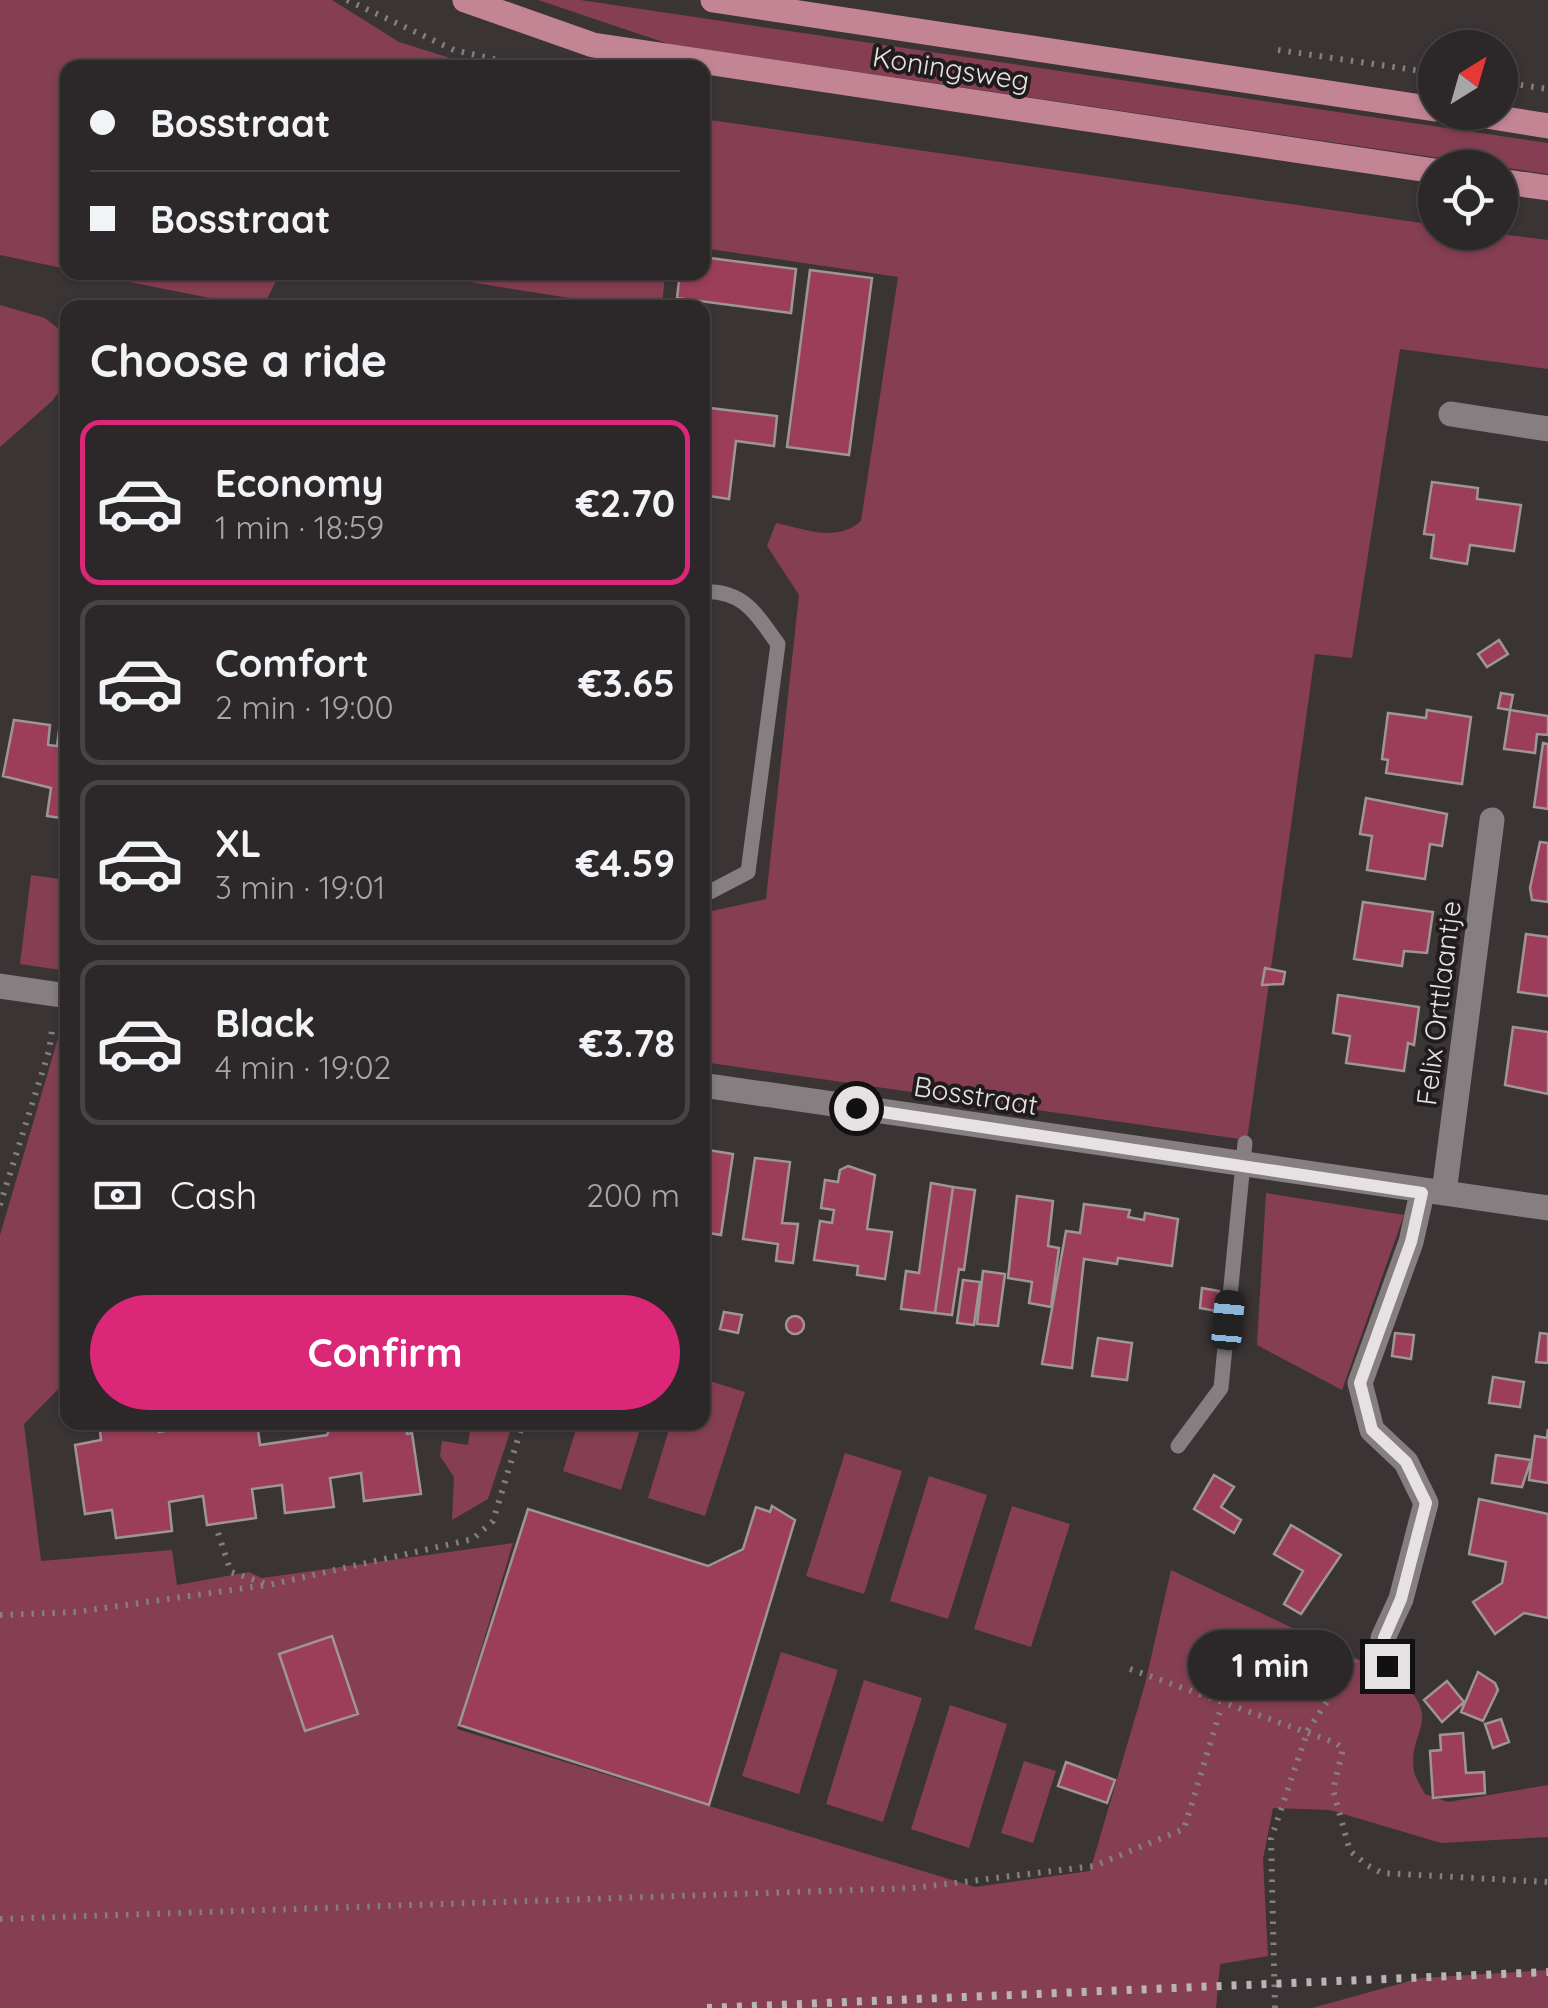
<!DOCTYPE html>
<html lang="en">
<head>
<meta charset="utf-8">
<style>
  body { margin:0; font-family:Quicksand,sans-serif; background:#342f30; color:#f1f3f6; height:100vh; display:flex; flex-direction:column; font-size:38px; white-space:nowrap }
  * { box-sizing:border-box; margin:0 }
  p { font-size:32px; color:#a6a5a8 }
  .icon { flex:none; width:55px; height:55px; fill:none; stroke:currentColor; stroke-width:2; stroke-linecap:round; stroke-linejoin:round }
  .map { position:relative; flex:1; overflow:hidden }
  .panel { position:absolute; left:60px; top:300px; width:650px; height:1130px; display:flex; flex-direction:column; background:#2c2728; border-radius:20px; box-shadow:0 2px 8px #0004,0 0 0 2px #484445 }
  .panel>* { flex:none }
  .hud { position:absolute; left:60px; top:60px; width:650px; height:220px; border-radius:20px; box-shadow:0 2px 8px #0004,0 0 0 2px #484445; display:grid; align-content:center; height:220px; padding:0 30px; background:#2c2728 }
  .needle { width:65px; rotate:37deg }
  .tools { position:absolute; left:1418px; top:30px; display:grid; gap:20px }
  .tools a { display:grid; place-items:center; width:100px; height:100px; border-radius:50%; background:#2c2728; box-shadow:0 2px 8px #0004,0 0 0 2px #484445; font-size:50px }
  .end { position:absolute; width:45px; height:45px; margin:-22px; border:12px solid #e6e2e3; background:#111; box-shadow:0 0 0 5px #111 }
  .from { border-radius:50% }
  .bubble { position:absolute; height:70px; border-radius:35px; background:#2c2728; box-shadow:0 2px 8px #0004,0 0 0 2px #484445; font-size:32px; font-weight:700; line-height:70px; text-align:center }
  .car { position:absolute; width:30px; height:60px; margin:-30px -15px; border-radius:12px; box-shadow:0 0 8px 2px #0007; background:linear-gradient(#222 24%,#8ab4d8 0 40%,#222 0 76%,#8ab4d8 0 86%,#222 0) }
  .hud b { display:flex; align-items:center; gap:35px; height:95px; font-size:38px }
  .hud b+b { border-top:2px solid #484445 }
  .hud i { width:25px; height:25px; background:#f1f3f6 }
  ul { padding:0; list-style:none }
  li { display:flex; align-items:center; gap:30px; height:165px; margin:0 20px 15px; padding:0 10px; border:5px solid #484445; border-radius:20px }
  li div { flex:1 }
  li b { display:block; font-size:38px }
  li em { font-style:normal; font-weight:700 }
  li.active { border-color:#db2777 }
  li>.icon { width:90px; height:90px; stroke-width:1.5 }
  h2 { padding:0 30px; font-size:45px; line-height:120px }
  .pay { display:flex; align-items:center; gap:25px; height:110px; padding:0 30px; font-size:38px }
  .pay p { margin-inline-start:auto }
  .primary-button { display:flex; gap:20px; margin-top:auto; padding:20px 30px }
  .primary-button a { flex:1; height:115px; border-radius:60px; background:#db2777; color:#fff; font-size:40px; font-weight:700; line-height:115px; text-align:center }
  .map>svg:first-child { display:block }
  .green { fill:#863f52 }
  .building { fill:#9c3e59; stroke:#9e9597; stroke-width:2.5 }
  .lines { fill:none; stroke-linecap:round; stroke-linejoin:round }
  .path { stroke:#847e7f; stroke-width:6; stroke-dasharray:2.5 8; stroke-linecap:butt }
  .service { stroke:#867e80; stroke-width:15 }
  .minor { stroke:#867e80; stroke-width:25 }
  .primary { stroke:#c38594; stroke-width:25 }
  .rail { stroke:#b9b4b5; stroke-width:8; stroke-dasharray:5 10; stroke-linecap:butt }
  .route { stroke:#e6e2e3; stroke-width:12 }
  .labels { text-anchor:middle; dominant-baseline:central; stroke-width:8; stroke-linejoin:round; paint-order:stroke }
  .street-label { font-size:28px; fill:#e6e2e3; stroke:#201c1d }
</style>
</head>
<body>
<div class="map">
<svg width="1548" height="2008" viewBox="0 0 1548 2008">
  <rect width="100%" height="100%" fill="#3b3435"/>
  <path class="green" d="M 0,0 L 332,0 L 399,42 L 479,67 L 68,68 L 67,269 L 0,255 Z
    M 538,0 L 580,0 L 1548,143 L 1548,174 L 669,44 Z
    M 703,119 L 1435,225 L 1435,232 L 1491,233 L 1548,240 L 1548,369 L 1400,349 L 1352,658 L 1315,654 L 1247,1140 L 703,1062 L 703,913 L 766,899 L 799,595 L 767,546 L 776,523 C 805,529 837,543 861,521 L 898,277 L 703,248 Z
    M 84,273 L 280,272 L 280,273 L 265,303 L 240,304 Z
    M 413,273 L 665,273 L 662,307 L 626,307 Z
    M 0,305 L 45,318 L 60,330 L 67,341 L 68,381 L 52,401 L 0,447 Z
    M 31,875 L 67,880 L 67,971 L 20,964 Z
    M 61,1028 L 68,1029 L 67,1380 L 24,1424 L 41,1561 L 172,1550 L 177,1585 L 249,1572 L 262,1578 L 513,1543 L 457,1729 L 975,1887 L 1090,1871 L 1145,1684 L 1171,1570 L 1401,1680 C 1444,1723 1407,1730 1414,1771 C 1415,1778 1422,1788 1425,1794 L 1448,1802 L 1548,1785 L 1548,1837 L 1441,1843 L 1330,1810 L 1273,1808 L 1263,1859 L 1268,1956 L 1220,1964 L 1216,2008 L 0,2008 L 0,1235 Z
    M 1266,1193 L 1404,1215 L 1342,1390 L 1257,1345 Z
    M 703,1379 L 745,1392 L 705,1516 L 648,1498 L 671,1423 L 702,1422 Z
    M 471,1423 L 513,1423 L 488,1499 L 452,1520 L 454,1477 L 440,1456 L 442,1441 L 468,1445 Z
    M 578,1423 L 642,1423 L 621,1490 L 563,1471 Z
    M 845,1453 L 902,1471 L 864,1594 L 806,1576 Z
    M 929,1476 L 987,1495 L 948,1619 L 890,1601 Z
    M 1012,1506 L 1070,1524 L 1031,1647 L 974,1629 Z
    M 781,1652 L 838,1670 L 799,1794 L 742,1776 Z
    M 864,1680 L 922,1698 L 883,1822 L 826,1804 Z
    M 950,1705 L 1007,1724 L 969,1848 L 911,1829 Z
    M 1024,1761 L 1056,1771 L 1033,1843 L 1001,1833 Z
    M 1548,1970 L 1548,2008 L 1312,2008 L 1421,1978 Z"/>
  <path class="building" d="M 702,257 L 796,269 L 791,313 L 677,298 L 680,272 L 702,272 Z
    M 810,270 L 872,278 L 849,455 L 787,447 Z
    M 702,407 L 777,416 L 774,446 L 736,441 L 729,499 L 702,495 Z
    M 1432,482 L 1478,488 L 1477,499 L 1521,505 L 1514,551 L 1470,545 L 1467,564 L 1431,558 L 1434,535 L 1424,534 Z
    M 1499,640 L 1508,654 L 1487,667 L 1478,654 Z
    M 1501,693 L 1513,695 L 1510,710 L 1498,708 Z
    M 1427,710 L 1471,717 L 1462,784 L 1386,773 L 1388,760 L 1382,759 L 1388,713 L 1426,718 Z
    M 1510,710 L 1548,716 L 1548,735 L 1537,734 L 1535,753 L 1504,749 Z
    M 14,720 L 50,725 L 48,745 L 57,746 L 59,731 L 68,732 L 68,819 L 47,816 L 51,788 L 3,776 Z
    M 1543,743 L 1548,744 L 1548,809 L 1534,807 Z
    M 1366,798 L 1447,814 L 1442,846 L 1430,844 L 1425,879 L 1367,870 L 1372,836 L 1360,834 Z
    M 1540,842 L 1548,843 L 1548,902 L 1532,900 L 1530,888 Z
    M 1363,902 L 1433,912 L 1427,953 L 1404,951 L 1402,966 L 1354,959 Z
    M 1526,934 L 1548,937 L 1548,996 L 1518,992 Z
    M 1265,968 L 1285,972 L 1283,984 L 1262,985 Z
    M 1338,995 L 1419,1007 L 1414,1045 L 1408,1043 L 1404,1071 L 1346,1063 L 1350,1036 L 1333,1033 Z
    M 1513,1027 L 1548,1032 L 1548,1094 L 1505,1085 Z
    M 702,1149 L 733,1154 L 721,1235 L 702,1232 Z
    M 755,1158 L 790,1162 L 782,1223 L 798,1224 L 793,1263 L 776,1261 L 778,1244 L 743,1239 Z
    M 848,1166 L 875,1175 L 867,1229 L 892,1232 L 885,1279 L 857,1275 L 858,1266 L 814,1260 L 820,1221 L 832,1223 L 834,1210 L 821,1208 L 825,1180 L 838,1182 L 840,1170 Z
    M 931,1183 L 953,1187 L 935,1313 L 901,1309 L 906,1271 L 919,1273 Z
    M 953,1187 L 975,1190 L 964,1270 L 959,1269 L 952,1315 L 935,1313 Z
    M 1017,1196 L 1053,1201 L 1048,1246 L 1059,1248 L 1051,1307 L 1029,1303 L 1032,1282 L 1008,1278 Z
    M 1084,1204 L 1130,1210 L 1128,1217 L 1144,1220 L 1145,1213 L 1178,1219 L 1172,1266 L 1118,1258 L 1117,1264 L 1084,1259 L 1072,1368 L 1042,1364 L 1066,1231 L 1080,1233 Z
    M 983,1271 L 1005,1274 L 998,1326 L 977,1324 Z
    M 963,1280 L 980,1282 L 974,1325 L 957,1323 Z
    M 1202,1288 L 1219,1291 L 1216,1311 L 1200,1308 Z
    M 724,1312 L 742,1315 L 738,1333 L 720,1329 Z
    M786 1325a9 9 0 1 1 18 0a9 9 0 1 1-18 0Z
    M 1395,1333 L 1414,1335 L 1411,1359 L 1392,1356 Z
    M 1540,1333 L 1548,1334 L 1548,1363 L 1536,1362 Z
    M 1098,1338 L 1132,1343 L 1127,1380 L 1092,1376 Z
    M 1493,1377 L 1524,1382 L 1520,1407 L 1489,1403 Z
    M 99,1422 L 157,1422 L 159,1432 L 212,1422 L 257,1422 L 260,1445 L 327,1435 L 329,1430 L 317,1422 L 406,1422 L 407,1434 L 412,1433 L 421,1494 L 364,1501 L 361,1473 L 330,1478 L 334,1507 L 285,1513 L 282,1485 L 252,1489 L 256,1518 L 207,1525 L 203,1496 L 169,1502 L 172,1531 L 116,1538 L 112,1510 L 85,1514 L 75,1445 L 101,1440 Z
    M 1548,1429 L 1548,1483 L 1529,1480 L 1535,1436 L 1547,1438 Z
    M 1496,1455 L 1531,1460 L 1522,1487 L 1492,1483 Z
    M 1214,1475 L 1234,1487 L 1221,1507 L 1241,1520 L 1234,1533 L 1194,1509 Z
    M 1479,1499 L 1548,1514 L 1548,1618 L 1524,1613 L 1495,1634 L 1473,1602 L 1502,1583 L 1506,1562 L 1469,1554 Z
    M 772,1506 L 795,1520 L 709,1805 L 459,1725 L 528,1509 L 708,1566 L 743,1549 L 756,1507 L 770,1512 Z
    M 1291,1525 L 1341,1555 L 1301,1614 L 1284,1604 L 1303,1571 L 1274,1554 Z
    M 332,1636 L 358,1714 L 305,1731 L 279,1654 Z
    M 1478,1672 L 1495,1683 L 1498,1690 L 1483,1721 L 1461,1712 Z
    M 1447,1681 L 1464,1702 L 1442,1722 L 1424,1700 Z
    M 1501,1719 L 1509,1742 L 1493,1748 L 1485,1724 Z
    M 1463,1733 L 1466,1773 L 1484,1772 L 1485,1793 L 1433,1798 L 1430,1751 L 1441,1750 L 1440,1735 Z
    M 1066,1762 L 1115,1780 L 1107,1803 L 1058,1786 Z"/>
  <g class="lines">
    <path class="path" d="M 347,0 L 454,50 L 533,68
      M 1278,50 L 1435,73
      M 1500,82 L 1548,89
      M 0,1205 L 49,1051 L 53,1024
      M 218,1533 L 231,1572 L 269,1585 L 473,1539 L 493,1521 L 523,1422
      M 0,1615 L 76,1612 L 267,1585
      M 1130,1669 L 1336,1743 L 1343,1749 L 1333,1790 L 1350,1851 L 1367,1865 L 1382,1873 L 1548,1882
      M 0,1919 L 913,1888 L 1094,1866 L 1184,1829 L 1222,1705
      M 1275,2008 L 1271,1839 L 1308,1730 L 1355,1660"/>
    <path class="service" d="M 702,592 C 743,589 756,614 778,644 L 748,872 L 702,896
      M 1178,1446 L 1221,1388 L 1245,1143"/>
    <path class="minor" d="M 1451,414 L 1548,429
      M 0,986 L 68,996
      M 702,1085 L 1548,1208
      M 1444,1193 L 1492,820
      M 1387,1667 L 1383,1638 L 1401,1599 L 1426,1503 L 1406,1462 L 1372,1430 L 1360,1383 L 1411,1242 L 1422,1193"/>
    <path class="primary" d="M 465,0 L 593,45 L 1435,171
      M 713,0 L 1435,109
      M 1461,112 L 1548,126
      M 1500,181 L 1548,188"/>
    <path class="rail" d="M 707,2008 L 1548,1972"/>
  </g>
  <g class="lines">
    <path class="route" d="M 856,1108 L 1422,1193 L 1411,1242 L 1360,1383 L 1372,1430 L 1406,1462 L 1426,1503 L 1401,1599 L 1384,1638 L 1387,1666"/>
  </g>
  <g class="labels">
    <g class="street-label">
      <text transform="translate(951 68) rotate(9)">Koningsweg</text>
      <text transform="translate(1438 1003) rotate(-83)">Felix Orttlaantje</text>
      <text transform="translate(976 1095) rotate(9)">Bosstraat</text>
    </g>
  </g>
</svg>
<div class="tools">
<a><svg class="needle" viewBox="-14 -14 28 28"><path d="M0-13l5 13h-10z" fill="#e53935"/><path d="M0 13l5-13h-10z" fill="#a6a5a8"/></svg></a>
<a><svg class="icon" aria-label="locate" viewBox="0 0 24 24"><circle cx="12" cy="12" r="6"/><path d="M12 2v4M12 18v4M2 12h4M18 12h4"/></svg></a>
</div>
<i class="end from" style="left:856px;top:1108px"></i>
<i class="end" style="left:1387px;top:1666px"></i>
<div class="bubble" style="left:1188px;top:1630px;width:165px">1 min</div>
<i class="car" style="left:1228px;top:1320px;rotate:5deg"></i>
<div class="hud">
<b><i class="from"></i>Bosstraat</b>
<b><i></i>Bosstraat</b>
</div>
<section class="panel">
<h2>Choose a ride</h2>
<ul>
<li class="active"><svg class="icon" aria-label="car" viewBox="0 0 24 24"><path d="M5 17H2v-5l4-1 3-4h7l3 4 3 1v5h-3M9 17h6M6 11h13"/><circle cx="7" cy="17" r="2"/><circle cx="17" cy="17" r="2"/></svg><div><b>Economy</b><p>1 min · 18:59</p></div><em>€2.70</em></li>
<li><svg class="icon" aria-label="car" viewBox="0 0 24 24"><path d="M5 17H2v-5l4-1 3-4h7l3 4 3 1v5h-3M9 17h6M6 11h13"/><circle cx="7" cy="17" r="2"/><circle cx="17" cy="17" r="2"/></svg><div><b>Comfort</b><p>2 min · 19:00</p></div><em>€3.65</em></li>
<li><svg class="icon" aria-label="car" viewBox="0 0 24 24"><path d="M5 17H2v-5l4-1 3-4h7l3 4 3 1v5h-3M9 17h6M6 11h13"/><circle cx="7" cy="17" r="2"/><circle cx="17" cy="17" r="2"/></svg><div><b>XL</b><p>3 min · 19:01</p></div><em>€4.59</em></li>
<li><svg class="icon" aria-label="car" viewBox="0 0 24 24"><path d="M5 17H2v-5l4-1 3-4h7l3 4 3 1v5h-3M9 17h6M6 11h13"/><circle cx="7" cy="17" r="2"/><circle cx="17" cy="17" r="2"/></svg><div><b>Black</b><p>4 min · 19:02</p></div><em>€3.78</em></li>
</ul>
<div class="pay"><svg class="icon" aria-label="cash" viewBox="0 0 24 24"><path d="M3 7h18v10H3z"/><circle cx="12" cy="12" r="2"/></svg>Cash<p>200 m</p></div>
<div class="primary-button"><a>Confirm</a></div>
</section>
</div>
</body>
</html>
